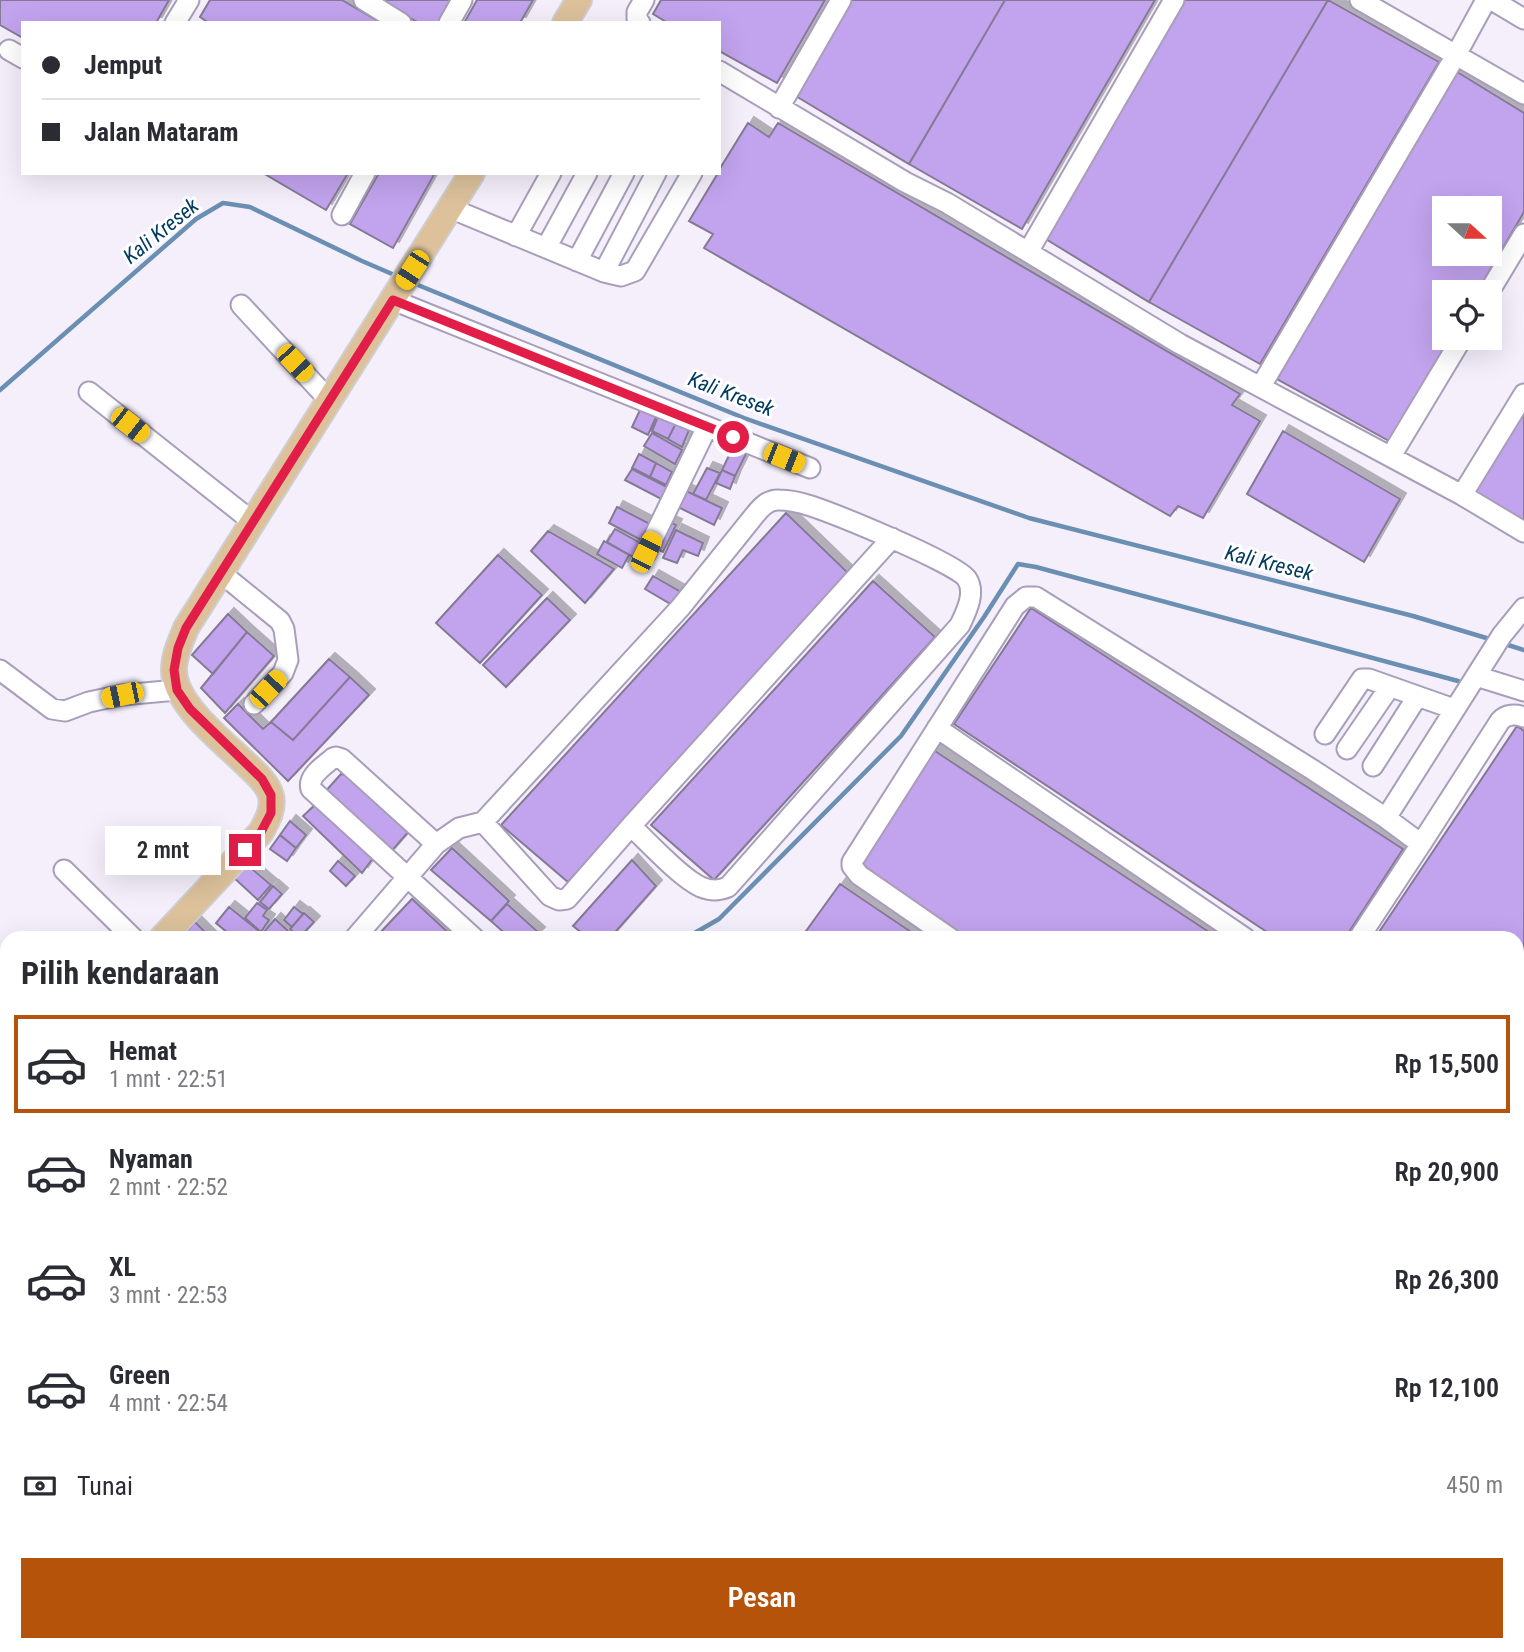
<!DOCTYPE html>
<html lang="id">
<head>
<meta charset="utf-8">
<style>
  body { margin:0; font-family:"Roboto Condensed",sans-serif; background:#f2f2f3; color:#2b2b33; height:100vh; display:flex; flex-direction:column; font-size:26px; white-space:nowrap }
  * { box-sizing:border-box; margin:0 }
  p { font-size:23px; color:#7c7c81 }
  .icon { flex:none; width:38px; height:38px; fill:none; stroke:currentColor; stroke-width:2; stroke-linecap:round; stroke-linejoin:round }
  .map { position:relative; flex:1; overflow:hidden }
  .panel { position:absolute; left:0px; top:931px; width:1524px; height:721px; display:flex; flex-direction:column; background:#fff; border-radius:21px 21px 0 0; box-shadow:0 7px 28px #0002 }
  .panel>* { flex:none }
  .banner { position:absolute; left:21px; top:21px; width:700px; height:154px; border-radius:0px; box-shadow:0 7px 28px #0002; display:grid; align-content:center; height:154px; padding:0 21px; background:#fff }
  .needle { width:46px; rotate:111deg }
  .fabs { position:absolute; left:1432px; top:196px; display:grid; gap:14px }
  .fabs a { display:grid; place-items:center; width:70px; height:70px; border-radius:0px; background:#fff; box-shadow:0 7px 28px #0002; font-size:35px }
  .end { position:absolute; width:32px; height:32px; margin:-16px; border:9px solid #e11d48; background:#fff; box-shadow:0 0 0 4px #fff }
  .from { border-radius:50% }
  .bubble { position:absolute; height:49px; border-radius:0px; background:#fff; box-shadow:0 7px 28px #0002; font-size:23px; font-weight:600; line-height:49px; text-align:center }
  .car { position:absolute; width:21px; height:42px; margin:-21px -10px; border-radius:9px; box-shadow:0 0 5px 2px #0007; background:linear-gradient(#f5c518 24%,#345 0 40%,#f5c518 0 76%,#345 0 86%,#f5c518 0) }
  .banner b { display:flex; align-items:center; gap:24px; height:66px; font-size:26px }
  .banner b+b { border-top:2px solid #e1e1e2 }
  .banner i { width:18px; height:18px; background:#2b2b33 }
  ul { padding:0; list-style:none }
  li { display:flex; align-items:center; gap:21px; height:98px; margin:0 14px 10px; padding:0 7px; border:4px solid transparent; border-radius:0px }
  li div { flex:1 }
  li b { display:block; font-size:26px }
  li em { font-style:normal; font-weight:600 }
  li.on { border-color:#b45309 }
  li>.icon { width:63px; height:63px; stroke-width:1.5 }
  h2 { padding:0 21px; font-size:32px; line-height:84px }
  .pay { display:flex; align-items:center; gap:18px; height:77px; padding:0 21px; font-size:26px }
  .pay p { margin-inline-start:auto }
  .cta { display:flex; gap:14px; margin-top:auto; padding:14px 21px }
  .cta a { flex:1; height:80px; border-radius:0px; background:#b45309; color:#fff; font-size:28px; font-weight:600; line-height:80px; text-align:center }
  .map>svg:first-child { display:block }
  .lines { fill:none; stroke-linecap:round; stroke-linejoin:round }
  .stream { stroke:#6b8fb3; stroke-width:4.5 }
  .building { fill:#c2a3ee; stroke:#847a95; stroke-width:2; fill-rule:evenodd; filter:url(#shadow) }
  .minor-casing { stroke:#a99eba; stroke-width:23 }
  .major-casing { stroke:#cfcfd1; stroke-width:28 }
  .minor { stroke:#fff; stroke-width:19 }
  .major { stroke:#dcc19b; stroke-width:24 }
  .rail-casing { stroke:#65606b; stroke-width:7 }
  .rail { stroke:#fff; stroke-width:4.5; stroke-dasharray:13; stroke-linecap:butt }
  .route { stroke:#e11d48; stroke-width:9 }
  .labels { text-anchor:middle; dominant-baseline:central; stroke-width:6; stroke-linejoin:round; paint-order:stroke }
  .water-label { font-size:21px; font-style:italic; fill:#033b60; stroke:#fff }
</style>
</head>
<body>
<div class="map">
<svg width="1524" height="1652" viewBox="0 0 1524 1652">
  <defs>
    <filter id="shadow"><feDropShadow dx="6" dy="-6" stdDeviation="0" flood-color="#0004"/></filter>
  </defs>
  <rect width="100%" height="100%" fill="#f4effb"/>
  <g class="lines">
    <path class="stream" d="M 413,283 L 744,418 L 1029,518 L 1413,616 L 1493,640
      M 0,390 L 196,219 L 223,203 L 250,207 L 362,261 L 399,277
      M 1505,644 L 1524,650
      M 686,938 L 719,919 L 901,736 L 984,617 L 1018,564 L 1036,567 L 1458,681
      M 0,1572 L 7,1565
      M 567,1652 L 572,1645"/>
  </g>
  <path class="building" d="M 0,0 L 169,0 L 156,23 L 23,23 L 23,38 L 0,25 Z
    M 210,0 L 342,0 L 381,23 L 209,23 L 200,17 Z
    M 379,0 L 453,0 L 440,23 L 419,23 Z
    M 477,0 L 533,0 L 520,23 L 464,23 Z
    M 661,0 L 825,0 L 777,83 L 719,51 L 719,23 L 668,23 L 653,14 Z
    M 849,0 L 1005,0 L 909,164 L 794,95 Z
    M 1005,0 L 1155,0 L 1022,229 L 909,164 Z
    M 1183,0 L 1328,0 L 1149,302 L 1044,238 Z
    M 1328,0 L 1439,62 L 1260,364 L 1149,302 Z
    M 1454,70 L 1524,113 L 1524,212 L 1477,292 L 1444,292 L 1444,338 L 1450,338 L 1389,441 L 1277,379 ZM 1444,208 L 1489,208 L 1489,254 L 1444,254 Z
    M 748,123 L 769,137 L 778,123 L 1240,394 L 1232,405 L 1260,421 L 1203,518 L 1178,506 L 1170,516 L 704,248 L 713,234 L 689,221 L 718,173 L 719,173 L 719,170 Z
    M 263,173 L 348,173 L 326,210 Z
    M 379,173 L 435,173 L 393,248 L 350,224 Z
    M 1524,405 L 1524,520 L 1471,493 Z
    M 640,410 L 656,417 L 648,435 L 632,427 Z
    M 659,414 L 676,423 L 668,439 L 652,431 Z
    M 676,423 L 689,430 L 682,447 L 668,439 Z
    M 1283,431 L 1400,499 L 1364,562 L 1247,494 Z
    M 652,433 L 682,450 L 675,464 L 644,446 Z
    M 735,443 L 748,450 L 735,476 L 722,470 Z
    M 639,454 L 656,463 L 650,477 L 632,468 Z
    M 656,463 L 672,472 L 666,485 L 650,477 Z
    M 707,468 L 720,473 L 706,500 L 693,494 Z
    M 632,469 L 669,488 L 663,500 L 625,480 Z
    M 722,470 L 735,476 L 730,489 L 716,483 Z
    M 680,488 L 722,508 L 714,525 L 672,504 Z
    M 617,507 L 652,525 L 643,541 L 609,523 Z
    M 786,513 L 848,573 L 568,882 L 501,825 Z
    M 665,520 L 676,525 L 663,552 L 651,546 Z
    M 615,529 L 642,544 L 635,558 L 607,542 Z
    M 676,530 L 703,543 L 698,556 L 683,550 L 677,563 L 663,558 Z
    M 548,531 L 614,569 L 585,603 L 531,551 Z
    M 604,541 L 629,555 L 622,568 L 597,554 Z
    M 498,555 L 542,595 L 480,663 L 436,623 Z
    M 653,576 L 681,592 L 674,606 L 645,589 Z
    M 873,581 L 935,637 L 714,880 L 651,825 Z
    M 547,598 L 570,620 L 506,687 L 483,665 Z
    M 1031,608 L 1403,849 L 1345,938 L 1276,938 L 954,724 Z
    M 228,614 L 247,632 L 213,674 L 192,655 Z
    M 247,632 L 274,656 L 225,713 L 201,688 Z
    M 329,659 L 350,677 L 293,740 L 271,722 Z
    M 350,677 L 369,695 L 288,781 L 224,718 L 238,704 L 263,729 L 271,722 L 293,740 Z
    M 1517,726 L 1524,731 L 1524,1182 L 1517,1192 L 1517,938 L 1375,938 Z
    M 932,749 L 1218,938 L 965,938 L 858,865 Z
    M 341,774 L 351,777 L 410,830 L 389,854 L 324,793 Z
    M 316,804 L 373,858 L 362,873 L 303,816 Z
    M 290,821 L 306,835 L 296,848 L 280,835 Z
    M 280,835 L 296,848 L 287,861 L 270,849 Z
    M 452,848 L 509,901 L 491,921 L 431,870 Z
    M 632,860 L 656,886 L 610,938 L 588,938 L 573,926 Z
    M 338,861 L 355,876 L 346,886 L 330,871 Z
    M 245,863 L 271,885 L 258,900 L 233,877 Z
    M 840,884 L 920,938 L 801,938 Z
    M 273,886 L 282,894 L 269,909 L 260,902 Z
    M 412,899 L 454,938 L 375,938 Z
    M 257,903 L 267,910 L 263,916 L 269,920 L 261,932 L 245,918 Z
    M 507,904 L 539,933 L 534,938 L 510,938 L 491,921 Z
    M 229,907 L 260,932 L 255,938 L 234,938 L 216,923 Z
    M 294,907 L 303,914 L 292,927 L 284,920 Z
    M 304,913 L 314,922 L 299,938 L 290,929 Z
    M 275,919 L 288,931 L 282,938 L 268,938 L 263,933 Z
    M 195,922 L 211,938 L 180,938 Z
    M 1524,1218 L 1524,1285 L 1517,1295 L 1517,1228 Z
    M 750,1645 L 864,1645 L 860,1652 L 745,1652 Z
    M 891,1645 L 1156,1645 L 1166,1652 L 886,1652 Z
    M 1237,1645 L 1307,1645 L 1318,1652 L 1233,1652 Z"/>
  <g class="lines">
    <defs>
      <path id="minor" d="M 364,0 L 401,23
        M 1360,0 L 1524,94
        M 1492,0 L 1524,19
        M 175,23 L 189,0
        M 449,23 L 462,0
        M 640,23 L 637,19 L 637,12 L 644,0
        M 9,50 L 23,58
        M 719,71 L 905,182 L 947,203 L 1180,344 L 1462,495 L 1524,532
        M 779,108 L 841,0
        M 450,208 L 604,272 L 621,276 L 635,271 L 692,173
        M 342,215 L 365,173
        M 516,236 L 551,173
        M 546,248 L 587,173
        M 1028,252 L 1174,0
        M 577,261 L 624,173
        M 604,272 L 656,173
        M 1489,292 L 1524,234
        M 393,300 L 810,468
        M 241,305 L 330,401
        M 1261,386 L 1456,55 L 1486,0
        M 89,392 L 253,522
        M 1391,456 L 1462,338
        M 1462,495 L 1524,394
        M 646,553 L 707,427
        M 221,573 L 280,621 L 284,629 L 288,660 L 286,665 L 283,673 L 254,704
        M 0,670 L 52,709 L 65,711 L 89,702 L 122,695 L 177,690
        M 1476,676 L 1524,691
        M 937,728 L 1245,938
        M 1325,734 L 1362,679 L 1369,679 L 1454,709
        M 1347,749 L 1389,688
        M 1373,766 L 1417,697
        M 1386,818 L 1502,635 L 1524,608
        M 483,822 L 550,896 L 559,900 L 567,899 L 631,826 L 892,538
        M 436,844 L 342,759 L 336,757 L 333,758 C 324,766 307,776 311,789 L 474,938
        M 64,870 L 133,938
        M 355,938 L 436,844 L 459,828 L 483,822 L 680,608 L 750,521 C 758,511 766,499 779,500 C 789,500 802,503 811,506 C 835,514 957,563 967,579 C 976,593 966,612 960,625 L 728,887 C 718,891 711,891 701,887 C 681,878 648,842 631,826
        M 950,938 L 859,875 L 852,866 L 852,862 L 1015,606 L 1026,597 L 1036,597 L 1313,770 L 1386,818 L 1421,844 L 1500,721 C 1506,714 1516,714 1524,717
        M 1359,938 L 1421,844
        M 1517,1209 L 1524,1199
        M 1517,1330 L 1524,1320
        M 0,1352 L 7,1357
        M 1165,1645 L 1175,1652
        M 1339,1645 L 1350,1652
        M 1420,1645 L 1430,1652
        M 726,1652 L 731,1645
        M 876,1652 L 880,1645
        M 1203,1652 L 1208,1645"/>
      <path id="major" d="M 565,23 L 579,0
        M 162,938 L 261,832 C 267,821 274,809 271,796 C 268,784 257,774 248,766 C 225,743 173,704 174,669 C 174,655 181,641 186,628 L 472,173
        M 0,1112 L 7,1105"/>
    </defs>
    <use href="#minor" class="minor-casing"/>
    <use href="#major" class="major-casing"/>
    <use href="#minor" class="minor"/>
    <use href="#major" class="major"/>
    <defs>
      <path id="rail" d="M 0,1289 L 7,1294
        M 527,1645 L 538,1652"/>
    </defs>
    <use href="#rail" class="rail-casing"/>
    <use href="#rail" class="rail"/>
  </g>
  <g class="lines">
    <path class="route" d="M 245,850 L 261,832 L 271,813 L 271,795 L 262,779 L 190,709 L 177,690 L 174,670 L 178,648 L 186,628 L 393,300 L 733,437"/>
  </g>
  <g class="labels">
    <g class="water-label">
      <text transform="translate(161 231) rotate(-39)">Kali Kresek</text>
      <text transform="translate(731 394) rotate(21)">Kali Kresek</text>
      <text transform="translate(1269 563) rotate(14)">Kali Kresek</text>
    </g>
  </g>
</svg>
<div class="fabs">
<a><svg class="needle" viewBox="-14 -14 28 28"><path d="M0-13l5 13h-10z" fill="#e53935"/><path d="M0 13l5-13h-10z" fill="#7c7c81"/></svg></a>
<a><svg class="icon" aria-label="locate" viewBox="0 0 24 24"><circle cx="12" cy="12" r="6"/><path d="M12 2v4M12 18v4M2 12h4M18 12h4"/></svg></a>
</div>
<i class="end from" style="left:733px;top:437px"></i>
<i class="end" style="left:245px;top:850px"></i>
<div class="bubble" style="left:105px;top:826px;width:116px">2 mnt</div>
<i class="car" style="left:412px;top:270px;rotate:213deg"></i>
<i class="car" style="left:295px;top:363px;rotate:137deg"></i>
<i class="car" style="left:130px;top:425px;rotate:128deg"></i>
<i class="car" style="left:784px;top:458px;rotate:112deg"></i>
<i class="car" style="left:646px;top:552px;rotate:26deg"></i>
<i class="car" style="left:268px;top:689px;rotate:43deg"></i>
<i class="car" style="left:122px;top:695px;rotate:258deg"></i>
<div class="banner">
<b><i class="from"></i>Jemput</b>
<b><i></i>Jalan Mataram</b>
</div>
<section class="panel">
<h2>Pilih kendaraan</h2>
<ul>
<li class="on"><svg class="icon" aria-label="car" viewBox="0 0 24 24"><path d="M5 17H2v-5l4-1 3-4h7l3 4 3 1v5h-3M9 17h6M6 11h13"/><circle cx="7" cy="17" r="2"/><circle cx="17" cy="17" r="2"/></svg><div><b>Hemat</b><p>1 mnt · 22:51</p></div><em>Rp 15,500</em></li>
<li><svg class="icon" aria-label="car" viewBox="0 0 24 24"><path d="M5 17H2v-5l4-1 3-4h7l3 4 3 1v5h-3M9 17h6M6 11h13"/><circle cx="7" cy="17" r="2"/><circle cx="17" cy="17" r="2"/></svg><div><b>Nyaman</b><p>2 mnt · 22:52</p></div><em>Rp 20,900</em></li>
<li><svg class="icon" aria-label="car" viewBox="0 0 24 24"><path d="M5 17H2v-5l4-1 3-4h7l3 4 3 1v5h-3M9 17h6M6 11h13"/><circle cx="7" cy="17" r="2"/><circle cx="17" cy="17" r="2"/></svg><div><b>XL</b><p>3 mnt · 22:53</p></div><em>Rp 26,300</em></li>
<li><svg class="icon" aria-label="car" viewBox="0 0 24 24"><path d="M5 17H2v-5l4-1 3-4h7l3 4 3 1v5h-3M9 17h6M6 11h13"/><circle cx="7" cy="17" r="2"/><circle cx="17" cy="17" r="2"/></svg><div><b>Green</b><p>4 mnt · 22:54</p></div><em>Rp 12,100</em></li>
</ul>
<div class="pay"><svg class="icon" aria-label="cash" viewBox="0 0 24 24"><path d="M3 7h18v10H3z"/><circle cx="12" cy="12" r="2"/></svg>Tunai<p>450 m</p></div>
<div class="cta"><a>Pesan</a></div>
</section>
</div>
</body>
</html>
